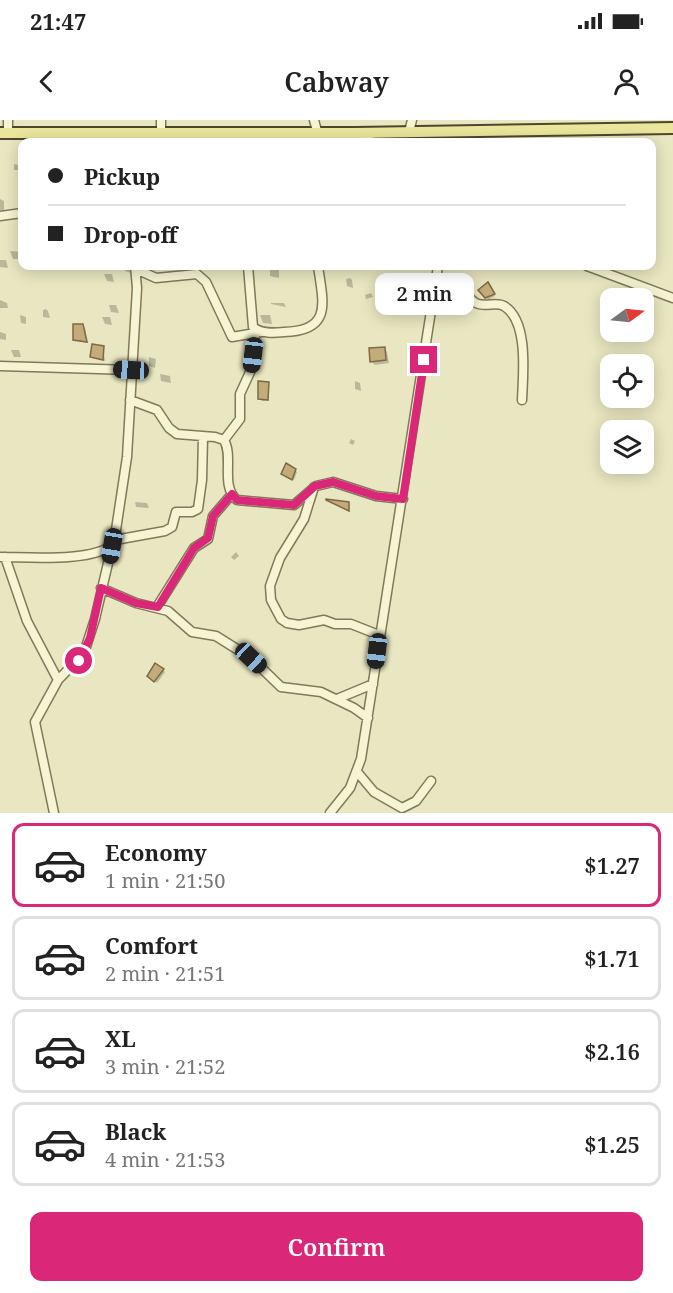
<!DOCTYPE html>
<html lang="en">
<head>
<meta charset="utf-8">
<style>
  body { margin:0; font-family:"Noto Serif",serif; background:#f2f2f2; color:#222; height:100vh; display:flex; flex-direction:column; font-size:22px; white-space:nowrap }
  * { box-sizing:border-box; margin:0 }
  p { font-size:20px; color:#767676 }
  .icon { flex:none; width:33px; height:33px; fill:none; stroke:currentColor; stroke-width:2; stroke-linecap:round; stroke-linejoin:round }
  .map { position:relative; height:693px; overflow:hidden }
  .drawer { display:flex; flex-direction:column; background:#fff; flex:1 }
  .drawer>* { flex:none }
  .guide { position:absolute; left:18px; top:18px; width:638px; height:132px; border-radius:12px; box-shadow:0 3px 15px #0003; display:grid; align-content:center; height:132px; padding:0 30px; background:#fff }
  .needle { width:39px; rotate:75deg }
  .buttons { position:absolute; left:600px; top:168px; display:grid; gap:12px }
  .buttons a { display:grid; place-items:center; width:54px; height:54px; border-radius:12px; background:#fff; box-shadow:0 3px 15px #0003; font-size:30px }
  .end { position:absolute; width:27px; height:27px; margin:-14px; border:8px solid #db2777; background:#fff; box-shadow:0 0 0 3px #fff }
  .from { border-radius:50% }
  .bubble { position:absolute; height:42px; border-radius:12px; background:#fff; box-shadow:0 3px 15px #0003; font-size:20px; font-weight:600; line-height:42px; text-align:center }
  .car { position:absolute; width:18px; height:36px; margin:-18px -9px; border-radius:8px; box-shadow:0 0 4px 2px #0007; background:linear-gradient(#222 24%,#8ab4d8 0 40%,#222 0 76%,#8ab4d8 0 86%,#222 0) }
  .guide b { display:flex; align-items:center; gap:21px; height:57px; font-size:22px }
  .guide b+b { border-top:2px solid #e0e0e0 }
  .guide i { width:15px; height:15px; background:#222 }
  ul { padding:10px 0 0; list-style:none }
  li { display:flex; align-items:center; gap:18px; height:84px; margin:0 12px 9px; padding:0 18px; border:3px solid #e0e0e0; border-radius:12px }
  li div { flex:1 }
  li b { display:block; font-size:22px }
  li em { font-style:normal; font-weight:600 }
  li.active { border-color:#db2777 }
  li>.icon { width:54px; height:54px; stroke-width:1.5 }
  .primary-button { display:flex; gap:12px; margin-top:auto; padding:12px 30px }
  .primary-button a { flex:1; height:69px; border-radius:12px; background:#db2777; color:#fff; font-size:24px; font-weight:600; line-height:69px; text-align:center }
  .status { display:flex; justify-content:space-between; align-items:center; height:42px; padding:0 30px; background:#fff; direction:ltr }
  .status svg { height:16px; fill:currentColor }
  header { display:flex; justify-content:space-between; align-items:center; height:78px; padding:0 30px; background:#fff; font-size:27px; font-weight:600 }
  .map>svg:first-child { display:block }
  .shadow { fill:#0003 }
  .building { fill:#c4ac7a; stroke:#7e6943; stroke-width:1.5 }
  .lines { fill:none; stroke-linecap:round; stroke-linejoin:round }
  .minor-casing { stroke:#81795a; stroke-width:11 }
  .major-casing { stroke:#4f462f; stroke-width:14 }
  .minor { stroke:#f5f4d3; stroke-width:8 }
  .major { stroke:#eae69c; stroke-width:10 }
  .route { stroke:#db2777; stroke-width:8 }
</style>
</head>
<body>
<div class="status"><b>21:47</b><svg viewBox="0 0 49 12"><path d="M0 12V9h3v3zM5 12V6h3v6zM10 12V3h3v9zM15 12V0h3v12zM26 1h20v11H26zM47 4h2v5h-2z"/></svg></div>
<header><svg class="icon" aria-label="back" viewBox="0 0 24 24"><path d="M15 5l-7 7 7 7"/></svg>Cabway<svg class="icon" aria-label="person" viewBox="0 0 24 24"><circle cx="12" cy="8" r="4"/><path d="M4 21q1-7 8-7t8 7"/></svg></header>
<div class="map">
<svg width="673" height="693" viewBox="0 0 673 693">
  <rect width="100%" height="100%" fill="#e9e7c1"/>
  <path class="shadow" d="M 14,44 L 18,45 L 18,50 L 14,50 Z
    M 0,79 L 4,81 L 4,90 L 0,90 Z
    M 10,131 L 22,132 L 22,139 L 13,139 Z
    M 0,140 L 6,140 L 8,148 L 0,147 Z
    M 125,146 L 131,146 L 131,153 L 125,151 Z
    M 270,146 L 279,146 L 279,158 L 270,156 Z
    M 104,154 L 112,154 L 114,162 L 107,161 Z
    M 350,158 L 352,160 L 353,168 L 347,166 L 346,159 Z
    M 490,166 L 495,176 L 488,180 L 486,177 Z
    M 371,173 L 373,177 L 366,179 L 365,175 Z
    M 0,180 L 7,183 L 8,188 L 0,188 Z
    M 284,183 L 286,187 L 271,184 L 271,183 Z
    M 109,185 L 116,185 L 119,193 L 111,192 Z
    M 46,189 L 48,191 L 50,198 L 43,197 L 43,190 Z
    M 20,195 L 26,197 L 26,204 L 21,203 Z
    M 260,195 L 270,195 L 272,204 L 263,203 Z
    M 102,197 L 110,197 L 112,205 L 105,204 Z
    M 82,206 L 85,208 L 88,223 L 74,220 Z
    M 0,212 L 6,214 L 6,220 L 0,219 Z
    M 103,228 L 105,241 L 92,237 Z
    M 384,228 L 387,232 L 389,243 L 375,245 L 371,241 Z
    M 11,230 L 19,230 L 21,237 L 14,237 Z
    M 149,237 L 156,239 L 155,248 L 149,246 Z
    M 160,254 L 170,256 L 171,263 L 161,261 Z
    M 355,261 L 360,263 L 361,271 L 355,269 Z
    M 268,263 L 269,281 L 262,281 L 260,278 Z
    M 351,319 L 355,321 L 353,325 L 349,323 Z
    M 295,350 L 297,352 L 294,360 L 285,355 Z
    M 135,382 L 147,383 L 149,388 L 136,387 Z
    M 236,432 L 239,436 L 234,440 L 231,437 Z
    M 163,550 L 165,552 L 157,563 L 149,556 Z"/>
  <path class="building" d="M 488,162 L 495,174 L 485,178 L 478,170 Z
    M 73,204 L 83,204 L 87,222 L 73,220 Z
    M 92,224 L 104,226 L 103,240 L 90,237 Z
    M 385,227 L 386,240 L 370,242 L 369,228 Z
    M 258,261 L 269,262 L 268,280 L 258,279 Z
    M 286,343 L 296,349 L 292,360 L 281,354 Z
    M 326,379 L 349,382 L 349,391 L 326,380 Z
    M 155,543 L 164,549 L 154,562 L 147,556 Z"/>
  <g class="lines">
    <defs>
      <path id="minor" d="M 314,0 L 317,11
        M 161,12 L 161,0
        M 409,12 L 412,0
        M 8,13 L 8,0
        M 355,13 L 373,22
        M 0,96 L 22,93
        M 248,146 L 253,207 C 261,214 274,213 284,212 C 333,211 323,182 318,146
        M 587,146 L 673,178
        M 136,149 L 156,158 L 197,154 L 206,162 L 232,217 L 261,212
        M 433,178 L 462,172 C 468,174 470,180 476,183 C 485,188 496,181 504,186 C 529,201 523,255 522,280
        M 0,246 L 131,250
        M 130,280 L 157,290 L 169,308 L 177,314 L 215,317 L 224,320 C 234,337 220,366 237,380 L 294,385 L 316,366 L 333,362 L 376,376 L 403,379
        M 224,320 L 240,299 L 240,274 L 251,250 L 255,214
        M 314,367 L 304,399 L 280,438 L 270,466 L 271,480 L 281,499 L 287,503 L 299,505 L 324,500 L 335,504 L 351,504 L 379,515
        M 115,420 L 165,411 L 172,407 L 176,392 L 192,392 L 198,389 L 202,360 L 203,317
        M 0,437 C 27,437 95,443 114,423 L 127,337 L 137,168 L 135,146
        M 5,437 L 27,501 L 58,560 L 35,602 L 54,693
        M 101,468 L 136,483 L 168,491 L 192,512 L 216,516 L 251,538 L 281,567 L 321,572 L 354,588 L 368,598
        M 157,487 L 194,428 L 208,419 L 213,396 L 232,374
        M 58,560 L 84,533 L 95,499 L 112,426
        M 337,579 L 373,564
        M 358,653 L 374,672 L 402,688 L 416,681 L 431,661
        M 330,693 L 350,668 L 361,639 L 438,146"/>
      <path id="major" d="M 0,13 L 355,13 L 673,8"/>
    </defs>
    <use href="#minor" class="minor-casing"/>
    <use href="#major" class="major-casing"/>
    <use href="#minor" class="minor"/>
    <use href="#major" class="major"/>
  </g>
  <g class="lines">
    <path class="route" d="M 79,541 L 90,518 L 101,468 L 136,483 L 158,487 L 194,428 L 208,418 L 213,396 L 232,374 L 237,380 L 294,385 L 315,366 L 333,362 L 376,376 L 403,379 L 424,240"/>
  </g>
</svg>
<div class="buttons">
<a><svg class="needle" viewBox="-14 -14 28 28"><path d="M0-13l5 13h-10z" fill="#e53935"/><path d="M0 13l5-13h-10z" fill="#767676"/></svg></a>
<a><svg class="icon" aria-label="locate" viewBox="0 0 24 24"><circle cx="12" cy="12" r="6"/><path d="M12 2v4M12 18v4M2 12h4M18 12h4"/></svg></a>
<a><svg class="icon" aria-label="layers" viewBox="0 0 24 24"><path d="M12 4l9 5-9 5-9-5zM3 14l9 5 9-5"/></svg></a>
</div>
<i class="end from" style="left:79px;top:541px"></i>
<i class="end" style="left:424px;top:240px"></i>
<div class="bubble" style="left:375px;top:153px;width:99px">2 min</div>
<i class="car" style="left:253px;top:235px;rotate:187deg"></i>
<i class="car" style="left:131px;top:250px;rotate:273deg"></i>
<i class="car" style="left:112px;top:426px;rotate:190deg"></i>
<i class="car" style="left:377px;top:531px;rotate:187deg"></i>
<i class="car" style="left:251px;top:538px;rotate:133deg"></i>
<div class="guide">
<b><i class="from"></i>Pickup</b>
<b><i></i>Drop-off</b>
</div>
</div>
<section class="drawer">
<ul>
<li class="active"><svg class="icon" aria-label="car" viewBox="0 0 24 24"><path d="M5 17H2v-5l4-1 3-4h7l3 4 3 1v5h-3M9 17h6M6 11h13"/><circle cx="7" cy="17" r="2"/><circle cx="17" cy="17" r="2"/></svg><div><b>Economy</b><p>1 min · 21:50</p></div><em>$1.27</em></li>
<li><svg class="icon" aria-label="car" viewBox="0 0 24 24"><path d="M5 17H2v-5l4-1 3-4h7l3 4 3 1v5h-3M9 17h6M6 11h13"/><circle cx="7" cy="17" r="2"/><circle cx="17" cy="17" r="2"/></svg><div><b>Comfort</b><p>2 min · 21:51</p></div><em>$1.71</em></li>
<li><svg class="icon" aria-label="car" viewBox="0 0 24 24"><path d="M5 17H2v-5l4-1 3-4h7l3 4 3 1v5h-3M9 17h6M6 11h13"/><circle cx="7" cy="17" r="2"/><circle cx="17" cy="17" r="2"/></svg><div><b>XL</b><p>3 min · 21:52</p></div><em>$2.16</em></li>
<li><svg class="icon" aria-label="car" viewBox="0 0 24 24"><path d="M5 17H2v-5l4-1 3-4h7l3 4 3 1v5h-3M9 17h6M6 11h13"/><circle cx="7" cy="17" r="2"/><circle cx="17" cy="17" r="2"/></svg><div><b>Black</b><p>4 min · 21:53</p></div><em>$1.25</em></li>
</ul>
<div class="primary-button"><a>Confirm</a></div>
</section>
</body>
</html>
